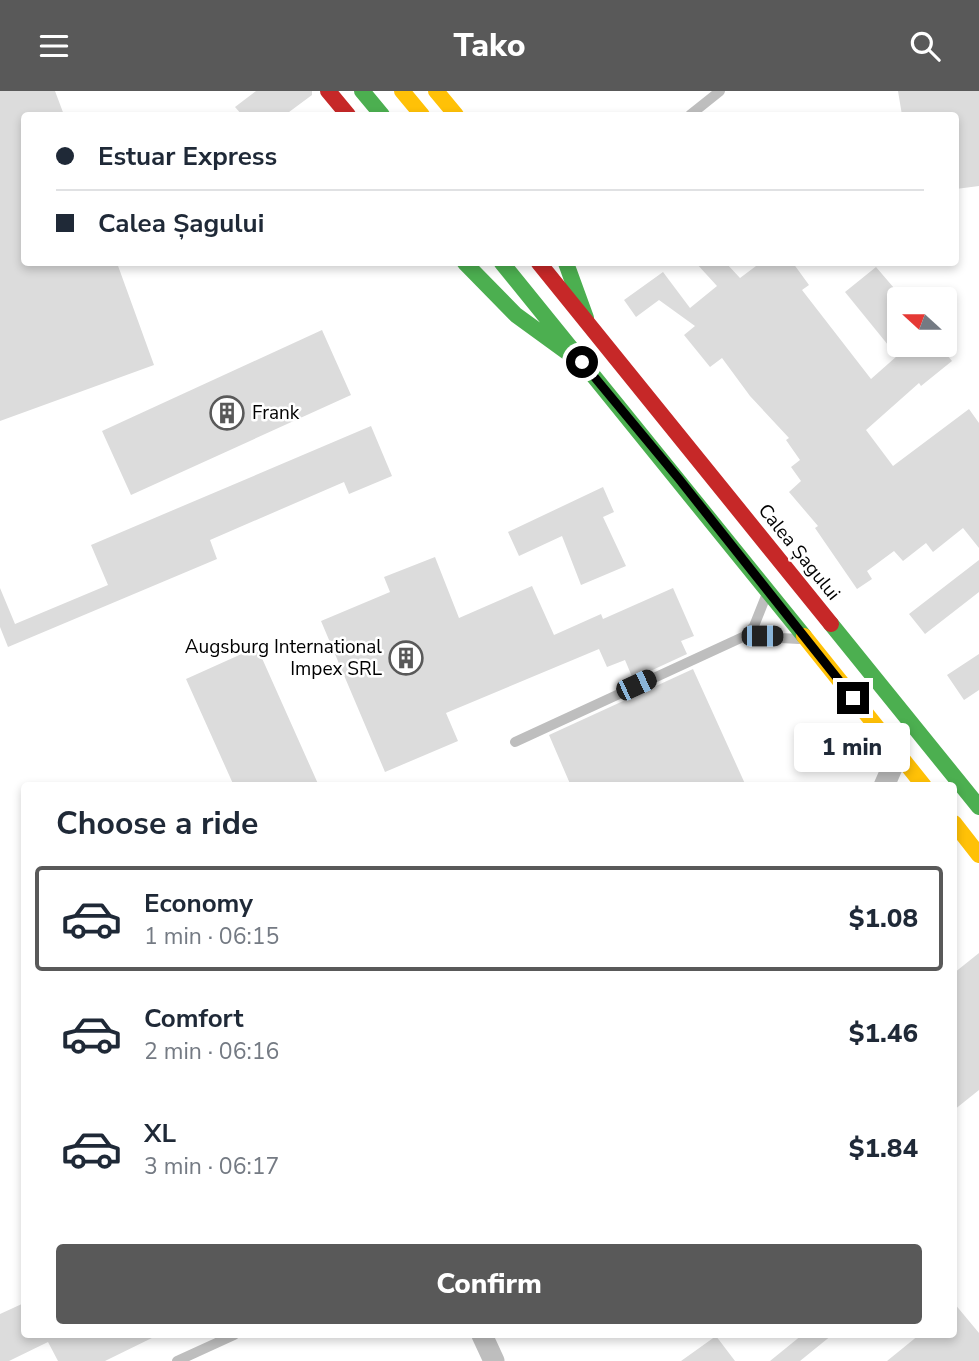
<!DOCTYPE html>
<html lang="en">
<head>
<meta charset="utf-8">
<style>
  body { margin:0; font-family:"Nunito Sans",sans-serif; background:#f2f2f3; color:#1f2937; height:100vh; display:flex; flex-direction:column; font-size:26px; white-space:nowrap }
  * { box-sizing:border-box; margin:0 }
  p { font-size:23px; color:#747a83 }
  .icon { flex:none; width:38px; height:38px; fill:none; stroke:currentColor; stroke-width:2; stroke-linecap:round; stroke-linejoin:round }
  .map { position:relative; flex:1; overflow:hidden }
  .details { position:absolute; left:21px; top:691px; width:936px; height:556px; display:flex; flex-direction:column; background:#fff; border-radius:7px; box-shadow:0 4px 10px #0003 }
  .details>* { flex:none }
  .guide { position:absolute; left:21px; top:21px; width:938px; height:154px; border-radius:7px; box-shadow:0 4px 10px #0003; display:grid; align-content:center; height:154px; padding:0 35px; background:#fff }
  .needle { width:46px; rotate:291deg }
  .buttons { position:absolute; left:887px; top:196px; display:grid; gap:14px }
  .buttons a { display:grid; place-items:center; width:70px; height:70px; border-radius:7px; background:#fff; box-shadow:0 4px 10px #0003; font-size:35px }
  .end { position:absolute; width:32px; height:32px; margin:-16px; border:9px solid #000; background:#fff; box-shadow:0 0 0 4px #fff }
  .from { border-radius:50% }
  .bubble { position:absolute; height:49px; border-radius:7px; background:#fff; box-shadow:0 4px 10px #0003; font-size:23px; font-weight:800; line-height:49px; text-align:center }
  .car { position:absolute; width:21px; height:42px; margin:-21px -10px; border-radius:9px; box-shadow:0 0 5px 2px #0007; background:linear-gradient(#222 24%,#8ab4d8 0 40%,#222 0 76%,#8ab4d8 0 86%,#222 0) }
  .guide b { display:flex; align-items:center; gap:24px; height:66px; font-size:26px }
  .guide b+b { border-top:2px solid #e0e1e3 }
  .guide i { width:18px; height:18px; background:#1f2937 }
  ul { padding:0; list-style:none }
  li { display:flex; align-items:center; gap:21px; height:105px; margin:0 14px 10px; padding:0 21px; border:4px solid transparent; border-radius:7px }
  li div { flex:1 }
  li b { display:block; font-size:26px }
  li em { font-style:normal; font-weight:800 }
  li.on { border-color:#595959 }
  li>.icon { width:63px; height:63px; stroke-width:1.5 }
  h2 { padding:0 35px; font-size:32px; line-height:84px }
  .button { display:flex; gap:14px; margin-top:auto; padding:14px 35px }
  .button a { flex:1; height:80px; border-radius:7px; background:#595959; color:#fff; font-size:28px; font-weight:800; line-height:80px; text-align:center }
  header { display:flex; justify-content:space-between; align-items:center; height:91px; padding:0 35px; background:#595959; color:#fff; font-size:32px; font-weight:800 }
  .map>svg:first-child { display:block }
  .building { fill:#dcdcdc }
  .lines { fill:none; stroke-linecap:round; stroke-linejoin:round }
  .lane { stroke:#bebebe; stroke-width:10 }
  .street { stroke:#bebebe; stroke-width:21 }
  .fast { stroke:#4caf50; stroke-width:16 }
  .slow { stroke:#ffc107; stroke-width:16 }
  .jam { stroke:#c62828; stroke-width:16 }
  .route { stroke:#000; stroke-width:9 }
  .labels { text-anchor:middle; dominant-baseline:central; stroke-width:5; stroke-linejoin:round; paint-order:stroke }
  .poi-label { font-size:19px; fill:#000; stroke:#fff; text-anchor:start }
  .street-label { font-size:19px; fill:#000; stroke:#fff }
</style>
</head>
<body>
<header><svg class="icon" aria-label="menu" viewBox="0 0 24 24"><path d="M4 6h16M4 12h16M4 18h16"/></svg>Tako<svg class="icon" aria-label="search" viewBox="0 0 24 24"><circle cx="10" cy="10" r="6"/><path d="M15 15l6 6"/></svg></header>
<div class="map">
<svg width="979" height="1270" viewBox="0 0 979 1270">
  <rect width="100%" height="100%" fill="#fff"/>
  <path class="building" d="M 0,0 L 55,0 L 64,24 L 24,24 L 24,172 L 117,172 L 154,274 L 0,330 Z
    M 256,0 L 312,0 L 312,4 L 285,24 L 242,24 L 235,16 Z
    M 898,0 L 979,0 L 979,95 L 956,98 L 956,24 L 902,24 Z
    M 696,172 L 726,172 L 740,187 L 760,172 L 793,172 L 809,194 L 802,199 L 871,288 L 897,265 L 845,201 L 876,176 L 900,204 L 900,254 L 939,254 L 952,270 L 921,295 L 919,292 L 866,339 L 893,375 L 969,318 L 979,332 L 979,457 L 963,437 L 933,461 L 926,452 L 903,470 L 894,460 L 867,480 L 872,488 L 857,498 L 815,437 L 818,435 L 789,401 L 801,390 L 791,376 L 800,369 L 786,349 L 789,347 L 750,305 L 722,267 L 710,276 L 684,244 L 695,235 L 659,209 L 636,226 L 624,209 L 663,181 L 690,217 L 717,195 Z
    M 322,239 L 351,304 L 131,404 L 102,340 Z
    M 371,335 L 392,385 L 349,403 L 344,391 L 210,449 L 217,468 L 8,556 L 0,536 L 0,497 L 15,533 L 108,494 L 91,454 Z
    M 603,396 L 614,421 L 603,426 L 626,475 L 581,494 L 562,445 L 519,465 L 508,441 Z
    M 435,466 L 459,527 L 532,495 L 554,544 L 601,523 L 603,528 L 673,497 L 694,545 L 681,550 L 687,563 L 633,588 L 625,569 L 607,576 L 599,558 L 446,622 L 458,650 L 385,681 L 321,530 L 390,501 L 384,486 Z
    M 979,469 L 979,501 L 925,543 L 909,523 Z
    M 257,556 L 319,695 L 234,695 L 186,588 Z
    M 979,563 L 979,599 L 964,609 L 947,584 Z
    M 693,578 L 746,695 L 571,695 L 549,644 Z
    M 979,862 L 979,999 L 954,1019 L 954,882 Z
    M 24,1212 L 24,1244 L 158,1244 L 105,1270 L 58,1270 L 48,1251 L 9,1270 L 0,1270 L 0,1223 Z
    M 954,1212 L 979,1242 L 979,1270 L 887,1270 L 919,1244 L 954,1244 Z
    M 802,1244 L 832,1244 L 800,1270 L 770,1270 Z
    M 716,1245 L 735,1270 L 681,1270 Z"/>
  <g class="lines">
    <path class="lane" d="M 690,24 L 720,0
      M 745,545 L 754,535 L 766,505
      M 515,651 L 745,545 L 799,548
      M 177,1270 L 234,1244"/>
    <path class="street" d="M 884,695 L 898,663
      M 482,1244 L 494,1270"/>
    <path class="fast" d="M 362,0 L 382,24
      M 465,172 L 516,224 L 571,264
      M 502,172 L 804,545
      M 566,172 L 586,227
      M 831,533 L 979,716"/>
    <path class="slow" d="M 402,0 L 422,24
      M 436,0 L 456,24
      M 804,545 L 924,695
      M 954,732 L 979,764"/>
    <path class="jam" d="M 328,0 L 348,24
      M 539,172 L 831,533"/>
  </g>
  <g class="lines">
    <path class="route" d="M 582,271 L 679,388 L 853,607"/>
  </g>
  <defs>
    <symbol id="building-ring" viewBox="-11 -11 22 22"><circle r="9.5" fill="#fff" stroke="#595959" stroke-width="1.5"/><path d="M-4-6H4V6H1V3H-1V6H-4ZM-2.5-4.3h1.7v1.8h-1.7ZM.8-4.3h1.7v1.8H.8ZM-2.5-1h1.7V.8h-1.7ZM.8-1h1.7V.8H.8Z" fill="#595959"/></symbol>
  </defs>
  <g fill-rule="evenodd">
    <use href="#building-ring" x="208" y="303" width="38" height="38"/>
    <use href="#building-ring" x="387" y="548" width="38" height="38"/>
  </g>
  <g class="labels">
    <g class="poi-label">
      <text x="252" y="322">Frank</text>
      <text x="382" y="556" text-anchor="end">Augsburg International<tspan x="382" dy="22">Impex SRL</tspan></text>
    </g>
    <g class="street-label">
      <text transform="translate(799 461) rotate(51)">Calea Șagului</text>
    </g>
  </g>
</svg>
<div class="buttons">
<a><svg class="needle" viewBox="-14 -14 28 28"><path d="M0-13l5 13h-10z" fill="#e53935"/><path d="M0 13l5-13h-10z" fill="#747a83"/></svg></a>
</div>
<i class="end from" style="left:582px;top:271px"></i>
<i class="end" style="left:853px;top:607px"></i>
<div class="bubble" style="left:794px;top:632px;width:116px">1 min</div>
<i class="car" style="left:762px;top:545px;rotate:90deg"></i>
<i class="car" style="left:636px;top:594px;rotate:65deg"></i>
<div class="guide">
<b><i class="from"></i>Estuar Express</b>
<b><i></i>Calea Șagului</b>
</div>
<section class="details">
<h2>Choose a ride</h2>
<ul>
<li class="on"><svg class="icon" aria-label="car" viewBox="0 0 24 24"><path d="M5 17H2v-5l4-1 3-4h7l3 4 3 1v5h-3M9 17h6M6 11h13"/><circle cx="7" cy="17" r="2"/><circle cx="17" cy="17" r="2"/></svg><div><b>Economy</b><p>1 min · 06:15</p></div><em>$1.08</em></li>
<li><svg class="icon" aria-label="car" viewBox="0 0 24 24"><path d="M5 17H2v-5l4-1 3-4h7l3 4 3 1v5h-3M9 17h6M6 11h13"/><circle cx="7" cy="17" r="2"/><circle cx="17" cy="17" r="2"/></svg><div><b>Comfort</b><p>2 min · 06:16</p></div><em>$1.46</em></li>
<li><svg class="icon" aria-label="car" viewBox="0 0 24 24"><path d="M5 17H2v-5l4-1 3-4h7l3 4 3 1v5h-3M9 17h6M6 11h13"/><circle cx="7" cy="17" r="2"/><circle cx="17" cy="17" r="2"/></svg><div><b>XL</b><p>3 min · 06:17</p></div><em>$1.84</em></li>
</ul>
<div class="button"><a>Confirm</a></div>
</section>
</div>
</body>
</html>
